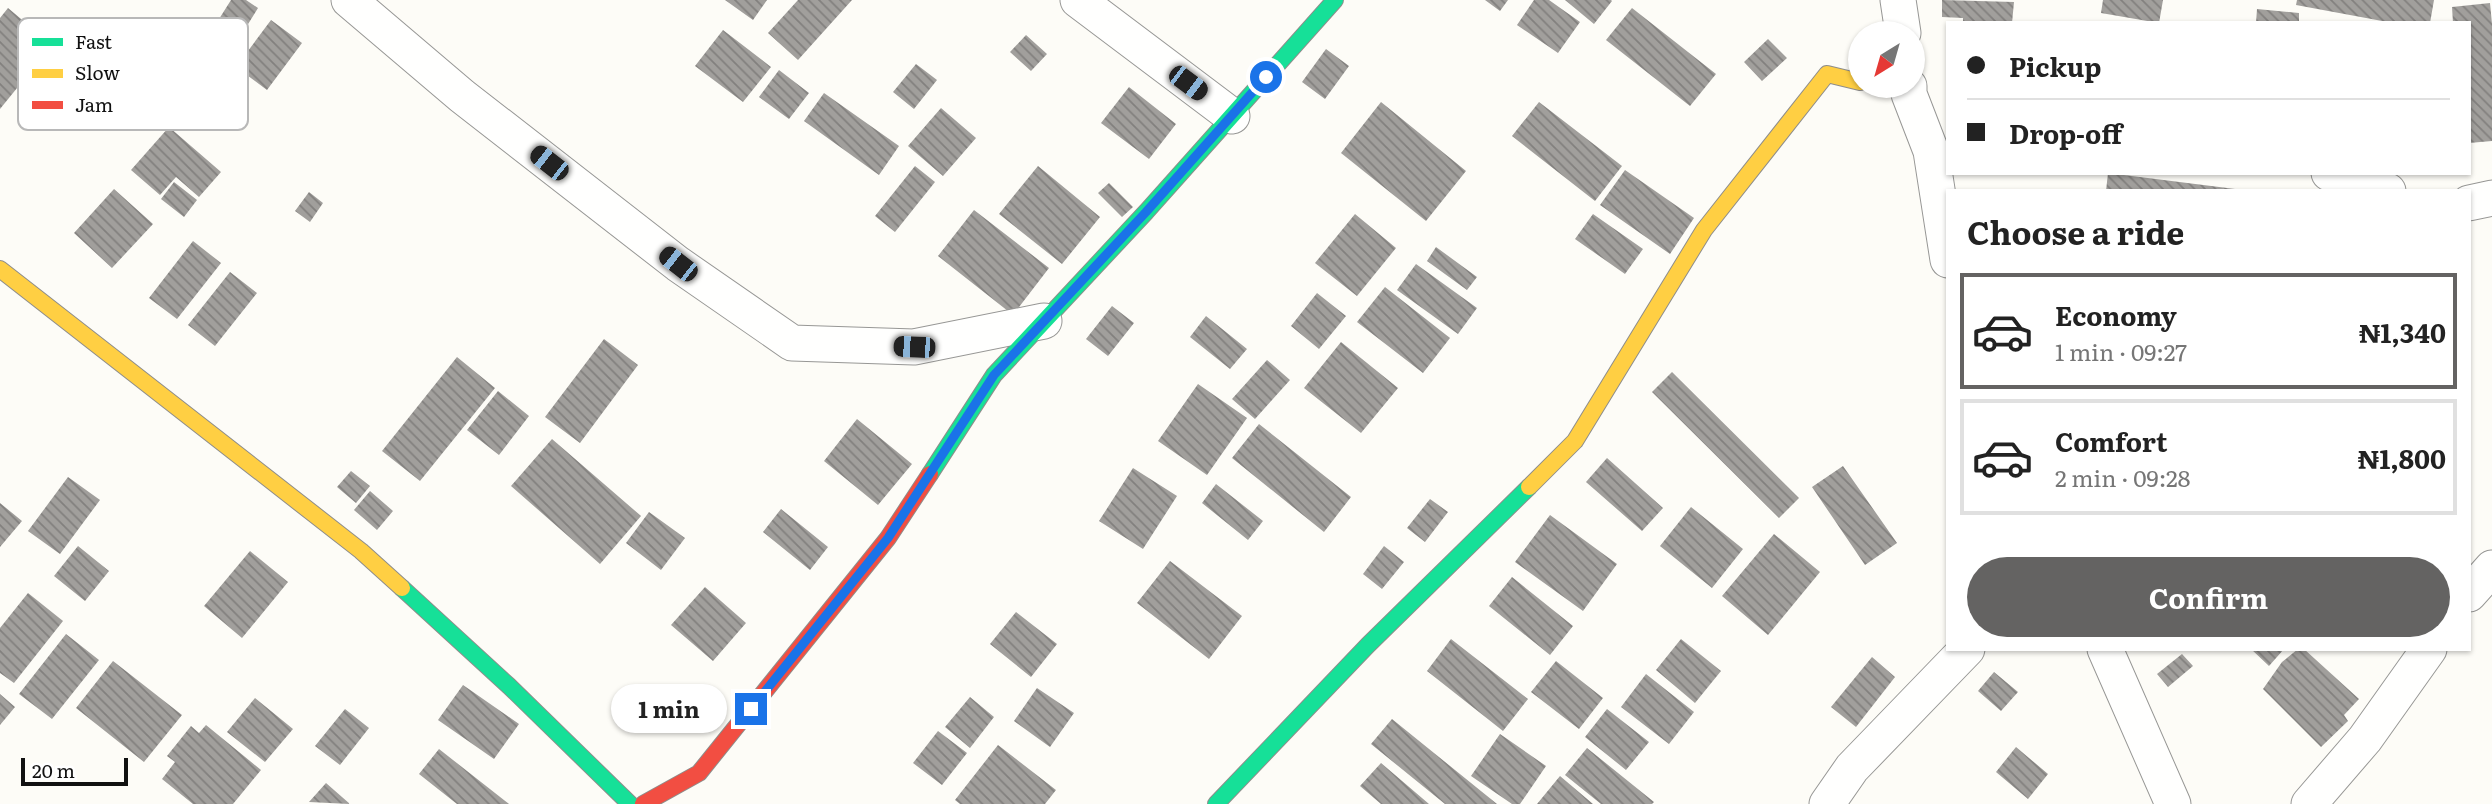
<!DOCTYPE html>
<html lang="en">
<head>
<meta charset="utf-8">
<style>
  body { margin:0; font-family:Literata,serif; background:#f2f2f2; color:#222; height:100vh; display:flex; flex-direction:column; font-size:26px; white-space:nowrap }
  * { box-sizing:border-box; margin:0 }
  p { font-size:23px; color:#767676 }
  .icon { flex:none; width:38px; height:38px; fill:none; stroke:currentColor; stroke-width:2; stroke-linecap:round; stroke-linejoin:round }
  .map { position:relative; flex:1; overflow:hidden }
  .sheet { position:absolute; left:1946px; top:189px; width:525px; height:462px; display:flex; flex-direction:column; background:#fff; border-radius:0px; box-shadow:0 2px 5px #0004 }
  .sheet>* { flex:none }
  .guide { position:absolute; left:1946px; top:21px; width:525px; height:154px; border-radius:0px; box-shadow:0 2px 5px #0004; display:grid; align-content:center; height:154px; padding:0 21px; background:#fff }
  .needle { width:46px; rotate:217deg }
  .controls { position:absolute; left:1848px; top:21px; display:grid; gap:14px }
  .controls a { display:grid; place-items:center; width:77px; height:77px; border-radius:50%; background:#fff; box-shadow:0 2px 5px #0004; font-size:35px }
  .scale { position:absolute; left:21px; bottom:18px; width:107px; box-sizing:border-box; padding-left:7px; border:4px solid #111; border-top:0; font-size:19px; line-height:24px; white-space:nowrap; color:#111; -webkit-text-stroke:5px #fff; paint-order:stroke }
  .end { position:absolute; width:32px; height:32px; margin:-16px; border:9px solid #1a73e8; background:#fff; box-shadow:0 0 0 4px #fff }
  .from { border-radius:50% }
  .bubble { position:absolute; height:49px; border-radius:24px; background:#fff; box-shadow:0 2px 5px #0004; font-size:23px; font-weight:700; line-height:49px; text-align:center }
  .car { position:absolute; width:21px; height:42px; margin:-21px -10px; border-radius:9px; box-shadow:0 0 5px 2px #0007; background:linear-gradient(#222 24%,#8ab4d8 0 40%,#222 0 76%,#8ab4d8 0 86%,#222 0) }
  .guide b { display:flex; align-items:center; gap:24px; height:66px; font-size:26px }
  .guide b+b { border-top:2px solid #e0e0e0 }
  .guide i { width:18px; height:18px; background:#222 }
  ul { padding:0; list-style:none }
  li { display:flex; align-items:center; gap:21px; height:116px; margin:0 14px 10px; padding:0 7px; border:4px solid #e0e0e0; border-radius:0px }
  li div { flex:1 }
  li b { display:block; font-size:26px }
  li em { font-style:normal; font-weight:700 }
  li.current { border-color:#646362 }
  li>.icon { width:63px; height:63px; stroke-width:1.5 }
  h2 { padding:0 21px; font-size:32px; line-height:84px }
  .cta { display:flex; gap:14px; margin-top:auto; padding:14px 21px }
  .cta a { flex:1; height:80px; border-radius:42px; background:#646362; color:#fff; font-size:28px; font-weight:700; line-height:80px; text-align:center }
  .map>svg:first-child { display:block }
  .building { fill:url(#building-back-hatch) }
  .lines { fill:none; stroke-linecap:round; stroke-linejoin:round }
  .street-casing { stroke:#979795; stroke-width:37 }
  .fast-casing { stroke:#8e8d8b; stroke-width:18 }
  .slow-casing { stroke:#8e8d8b; stroke-width:18 }
  .jam-casing { stroke:#8e8d8b; stroke-width:18 }
  .street { stroke:#fffffe; stroke-width:35 }
  .fast { stroke:#16e098; stroke-width:16 }
  .slow { stroke:#ffcf43; stroke-width:16 }
  .jam { stroke:#f24e42; stroke-width:16 }
  .route { stroke:#1a73e8; stroke-width:9 }
  .key { fill:#fff; stroke:#b8b8b8; stroke-width:2 }
  .key-label { font-size:19px; fill:#111 }
</style>
</head>
<body>
<div class="map">
<svg width="2492" height="804" viewBox="0 0 2492 804">
  <defs>
    <pattern id="building-back-hatch" width="6" height="6" patternUnits="userSpaceOnUse" patternTransform="scale(1.75)"><rect width="6" height="6" fill="#a19f9c"/><path d="M-1 5l2 2M0 0l6 6M5-1l2 2" fill="none" stroke="#82807e"/></pattern>
  </defs>
  <rect width="100%" height="100%" fill="#fdfcf7"/>
  <path class="building" d="M 231,0 L 246,0 L 258,8 L 237,42 L 214,27 Z
    M 725,0 L 767,0 L 753,20 Z
    M 798,0 L 852,0 L 798,60 L 768,33 Z
    M 1485,0 L 1508,0 L 1500,11 Z
    M 1534,0 L 1549,0 L 1580,22 L 1558,53 L 1517,25 Z
    M 1565,0 L 1611,0 L 1612,1 L 1594,24 Z
    M 1942,0 L 2014,2 L 2012,23 L 1963,23 L 1963,18 L 1942,17 Z
    M 2103,0 L 2163,0 L 2159,23 L 2101,13 Z
    M 2297,0 L 2434,0 L 2430,23 L 2393,23 L 2296,5 Z
    M 2490,3 L 2492,24 L 2492,141 L 2469,143 L 2469,23 L 2453,23 L 2452,7 Z
    M 8,8 L 52,45 L 0,109 L 0,18 Z
    M 1632,8 L 1716,74 L 1690,106 L 1606,40 Z
    M 2257,9 L 2299,13 L 2299,23 L 2256,23 Z
    M 271,20 L 302,43 L 267,90 L 236,67 Z
    M 723,30 L 771,67 L 743,102 L 695,66 Z
    M 1026,35 L 1047,54 L 1031,71 L 1010,52 Z
    M 1768,39 L 1787,58 L 1762,81 L 1744,62 Z
    M 1326,49 L 1349,66 L 1325,99 L 1302,82 Z
    M 916,64 L 937,80 L 914,109 L 893,92 Z
    M 779,70 L 809,93 L 789,119 L 759,97 Z
    M 1129,87 L 1176,124 L 1149,159 L 1101,123 Z
    M 824,93 L 899,146 L 879,175 L 804,121 Z
    M 1381,102 L 1466,171 L 1426,221 L 1341,153 Z
    M 1539,102 L 1622,166 L 1595,201 L 1512,136 Z
    M 941,108 L 976,138 L 943,176 L 908,146 Z
    M 169,127 L 221,172 L 199,197 L 176,177 L 160,195 L 131,170 Z
    M 915,166 L 935,182 L 895,232 L 875,216 Z
    M 1038,166 L 1100,217 L 1062,264 L 999,214 Z
    M 1625,170 L 1694,218 L 1670,254 L 1600,205 Z
    M 2108,173 L 2235,189 L 2235,191 L 2106,191 Z
    M 174,182 L 197,200 L 184,217 L 161,199 Z
    M 1109,183 L 1133,207 L 1122,217 L 1098,193 Z
    M 114,189 L 153,224 L 112,268 L 74,233 Z
    M 309,192 L 323,203 L 310,222 L 295,211 Z
    M 974,210 L 1049,268 L 1013,315 L 938,256 Z
    M 1355,214 L 1396,248 L 1357,296 L 1315,263 Z
    M 1593,214 L 1643,249 L 1625,274 L 1575,239 Z
    M 193,241 L 221,263 L 177,319 L 149,298 Z
    M 1436,247 L 1477,277 L 1467,290 L 1427,261 Z
    M 1416,264 L 1477,308 L 1458,334 L 1397,290 Z
    M 230,272 L 257,293 L 215,346 L 188,325 Z
    M 1385,287 L 1450,338 L 1423,373 L 1357,322 Z
    M 1317,293 L 1346,316 L 1319,349 L 1291,326 Z
    M 1112,306 L 1134,323 L 1108,356 L 1086,339 Z
    M 1206,316 L 1247,349 L 1230,369 L 1190,337 Z
    M 604,339 L 638,365 L 580,443 L 545,417 Z
    M 1341,342 L 1398,388 L 1361,433 L 1304,388 Z
    M 457,357 L 495,388 L 420,481 L 382,451 Z
    M 1267,360 L 1290,380 L 1255,419 L 1232,399 Z
    M 1672,372 L 1799,498 L 1779,518 L 1652,392 Z
    M 1198,384 L 1247,418 L 1207,475 L 1158,441 Z
    M 498,391 L 529,416 L 499,455 L 467,430 Z
    M 857,419 L 912,464 L 878,505 L 824,461 Z
    M 1259,424 L 1351,497 L 1324,532 L 1232,458 Z
    M 552,439 L 641,516 L 600,564 L 511,486 Z
    M 1607,458 L 1663,508 L 1642,531 L 1586,482 Z
    M 1843,466 L 1897,543 L 1865,565 L 1812,487 Z
    M 1133,468 L 1177,496 L 1143,549 L 1099,521 Z
    M 351,471 L 370,486 L 356,503 L 337,487 Z
    M 68,477 L 100,500 L 60,554 L 28,531 Z
    M 1216,484 L 1263,521 L 1248,540 L 1202,503 Z
    M 370,491 L 393,511 L 377,530 L 354,510 Z
    M 1430,499 L 1448,512 L 1425,542 L 1407,528 Z
    M 0,503 L 22,521 L 0,547 Z
    M 1691,507 L 1743,549 L 1712,588 L 1660,546 Z
    M 781,509 L 828,547 L 810,570 L 763,532 Z
    M 649,512 L 685,538 L 661,570 L 626,543 Z
    M 1550,515 L 1617,564 L 1583,611 L 1515,562 Z
    M 1774,534 L 1820,572 L 1768,635 L 1722,596 Z
    M 78,546 L 109,571 L 85,601 L 54,576 Z
    M 1384,546 L 1404,562 L 1382,589 L 1363,574 Z
    M 250,551 L 288,582 L 242,638 L 204,606 Z
    M 1170,561 L 1242,616 L 1209,659 L 1137,603 Z
    M 1512,577 L 1573,626 L 1550,655 L 1489,606 Z
    M 705,587 L 746,623 L 713,661 L 671,625 Z
    M 28,593 L 63,621 L 14,683 L 0,673 L 0,628 Z
    M 1016,612 L 1057,644 L 1031,677 L 990,644 Z
    M 66,634 L 99,660 L 52,719 L 19,694 Z
    M 1451,639 L 1528,699 L 1503,731 L 1427,671 Z
    M 1681,639 L 1721,671 L 1695,703 L 1656,670 Z
    M 2251,649 L 2284,649 L 2269,666 Z
    M 2298,649 L 2304,649 L 2359,699 L 2344,715 L 2348,721 L 2321,747 L 2263,689 L 2282,662 Z
    M 2182,654 L 2193,666 L 2168,687 L 2157,674 Z
    M 1872,657 L 1895,677 L 1856,727 L 1831,707 Z
    M 113,661 L 182,715 L 144,762 L 76,708 Z
    M 1556,661 L 1603,698 L 1579,729 L 1531,692 Z
    M 1994,672 L 2018,692 L 2001,711 L 1978,691 Z
    M 1646,674 L 1694,712 L 1669,744 L 1621,707 Z
    M 463,685 L 519,724 L 494,759 L 438,720 Z
    M 1037,688 L 1074,713 L 1050,747 L 1014,721 Z
    M 0,694 L 15,707 L 0,725 Z
    M 970,697 L 994,717 L 970,748 L 945,727 Z
    M 255,698 L 293,729 L 265,762 L 227,732 Z
    M 345,709 L 369,728 L 340,765 L 315,746 Z
    M 1607,709 L 1649,742 L 1626,770 L 1585,737 Z
    M 1392,719 L 1497,804 L 1445,804 L 1371,744 Z
    M 206,725 L 261,770 L 233,804 L 193,804 L 162,779 L 175,762 L 167,756 L 191,726 L 199,733 Z
    M 938,731 L 967,753 L 942,785 L 913,763 Z
    M 1500,734 L 1546,766 L 1520,804 L 1512,804 L 1471,776 Z
    M 998,745 L 1056,790 L 1045,804 L 960,804 L 955,800 Z
    M 2016,747 L 2048,774 L 2028,799 L 1996,772 Z
    M 1587,748 L 1654,802 L 1652,804 L 1601,804 L 1565,775 Z
    M 439,749 L 509,804 L 457,804 L 419,774 Z
    M 1381,763 L 1429,804 L 1381,804 L 1360,786 Z
    M 1560,776 L 1593,804 L 1537,804 Z
    M 326,783 L 350,804 L 309,802 Z"/>
  <g class="lines">
    <defs>
      <path id="street" d="M 349,0 L 462,96 L 678,264 L 792,343 L 914,347 L 1044,321
        M 1078,0 L 1232,116
        M 1898,0 L 1903,33
        M 1909,86 L 1909,94 L 1931,151 L 1948,260
        M 2329,173 L 2388,191
        M 2469,203 L 2492,198
        M 2469,594 L 2492,568
        M 2105,649 L 2173,804
        M 1827,804 L 1852,768 L 1967,649
        M 2309,804 L 2365,739 L 2429,649"/>
      <path id="fast" d="M 930,474 L 994,375 L 1146,212 L 1335,0
        M 402,588 L 509,686 L 630,804
        M 1216,804 L 1368,645 L 1529,487"/>
      <path id="slow" d="M 0,269 L 361,551 L 402,588
        M 1529,487 L 1575,441 L 1704,230 L 1827,74 L 1860,82"/>
      <path id="jam" d="M 643,804 L 699,773 L 888,538 L 930,474"/>
    </defs>
    <use href="#street" class="street-casing"/>
    <use href="#fast" class="fast-casing"/>
    <use href="#slow" class="slow-casing"/>
    <use href="#jam" class="jam-casing"/>
    <use href="#street" class="street"/>
    <use href="#fast" class="fast"/>
    <use href="#slow" class="slow"/>
    <use href="#jam" class="jam"/>
  </g>
  <g class="lines">
    <path class="route" d="M 751,709 L 888,538 L 994,375 L 1146,212 L 1266,77"/>
  </g>
  <rect x="18" y="18" width="230" height="112" rx="10" class="key"/>
  <rect x="32" y="38" width="31" height="8" fill="#16e098"/>
  <rect x="32" y="69" width="31" height="9" fill="#ffcf43"/>
  <rect x="32" y="101" width="31" height="8" fill="#f24e42"/>
  <g class="key-label">
    <text x="75" y="49">Fast</text>
    <text x="75" y="80">Slow</text>
    <text x="75" y="112">Jam</text>
  </g>
</svg>
<div class="controls">
<a><svg class="needle" viewBox="-14 -14 28 28"><path d="M0-13l5 13h-10z" fill="#e53935"/><path d="M0 13l5-13h-10z" fill="#767676"/></svg></a>
</div>
<div class="scale">20 m</div>
<i class="end from" style="left:1266px;top:77px"></i>
<i class="end" style="left:751px;top:709px"></i>
<div class="bubble" style="left:611px;top:684px;width:116px">1 min</div>
<i class="car" style="left:1188px;top:83px;rotate:127deg"></i>
<i class="car" style="left:549px;top:163px;rotate:308deg"></i>
<i class="car" style="left:678px;top:264px;rotate:308deg"></i>
<i class="car" style="left:914px;top:347px;rotate:272deg"></i>
<div class="guide">
<b><i class="from"></i>Pickup</b>
<b><i></i>Drop-off</b>
</div>
<section class="sheet">
<h2>Choose a ride</h2>
<ul>
<li class="current"><svg class="icon" aria-label="car" viewBox="0 0 24 24"><path d="M5 17H2v-5l4-1 3-4h7l3 4 3 1v5h-3M9 17h6M6 11h13"/><circle cx="7" cy="17" r="2"/><circle cx="17" cy="17" r="2"/></svg><div><b>Economy</b><p>1 min · 09:27</p></div><em>₦1,340</em></li>
<li><svg class="icon" aria-label="car" viewBox="0 0 24 24"><path d="M5 17H2v-5l4-1 3-4h7l3 4 3 1v5h-3M9 17h6M6 11h13"/><circle cx="7" cy="17" r="2"/><circle cx="17" cy="17" r="2"/></svg><div><b>Comfort</b><p>2 min · 09:28</p></div><em>₦1,800</em></li>
</ul>
<div class="cta"><a>Confirm</a></div>
</section>
</div>
</body>
</html>
